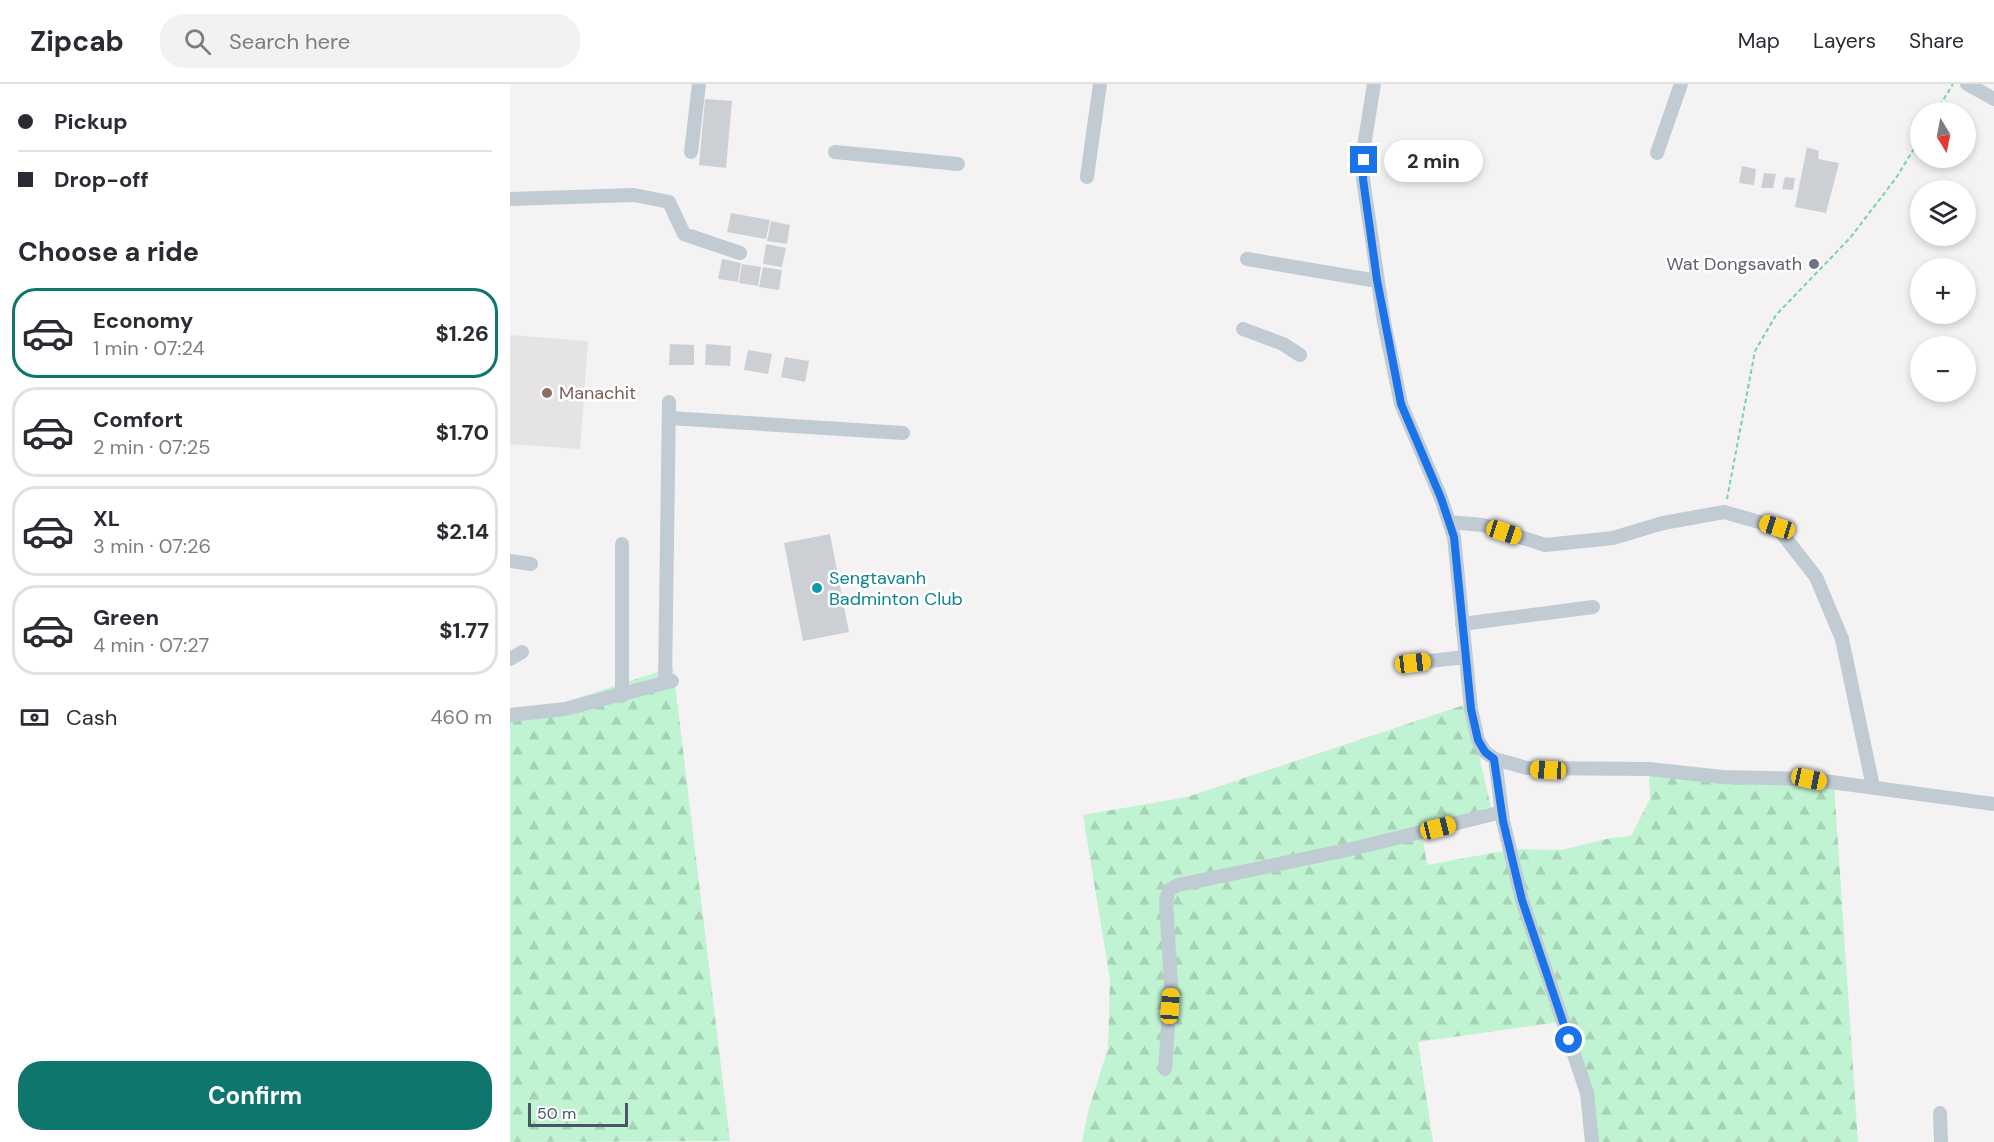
<!DOCTYPE html>
<html lang="en">
<head>
<meta charset="utf-8">
<style>
  body { margin:0; font-family:"DM Sans",sans-serif; background:#f2f2f3; color:#2b2b33; height:100vh; display:flex; flex-direction:column; font-size:22px; white-space:nowrap }
  * { box-sizing:border-box; margin:0 }
  p { font-size:20px; color:#7c7c81 }
  .icon { flex:none; width:33px; height:33px; fill:none; stroke:currentColor; stroke-width:2; stroke-linecap:round; stroke-linejoin:round }
  .map { position:relative; flex:1; overflow:hidden }
  .sheet { display:flex; flex-direction:column; background:#fff; width:510px }
  .sheet>* { flex:none }
  .hud { display:grid; align-content:center; height:132px; padding:0 18px; background:#fff }
  .needle { width:39px; rotate:170deg }
  .buttons { position:absolute; left:1400px; top:18px; display:grid; gap:12px }
  .buttons a { display:grid; place-items:center; width:66px; height:66px; border-radius:50%; background:#fff; box-shadow:0 3px 9px #0003; font-size:30px }
  .scale { position:absolute; left:18px; bottom:15px; width:100px; box-sizing:border-box; padding-left:6px; border:3px solid #485762; border-top:0; font-size:16px; line-height:21px; white-space:nowrap; color:#485762; -webkit-text-stroke:4px #fff; paint-order:stroke }
  .end { position:absolute; width:27px; height:27px; margin:-14px; border:8px solid #1a73e8; background:#fff; box-shadow:0 0 0 3px #fff }
  .from { border-radius:50% }
  .bubble { position:absolute; height:42px; border-radius:21px; background:#fff; box-shadow:0 3px 9px #0003; font-size:20px; font-weight:700; line-height:42px; text-align:center }
  .car { position:absolute; width:18px; height:36px; margin:-18px -9px; border-radius:8px; box-shadow:0 0 4px 2px #0007; background:linear-gradient(#f5c518 24%,#345 0 40%,#f5c518 0 76%,#345 0 86%,#f5c518 0) }
  .hud b { display:flex; align-items:center; gap:21px; height:57px; font-size:22px }
  .hud b+b { border-top:2px solid #e1e1e2 }
  .hud i { width:15px; height:15px; background:#2b2b33 }
  ul { padding:0; list-style:none }
  li { display:flex; align-items:center; gap:18px; height:90px; margin:0 12px 9px; padding:0 6px; border:3px solid #e1e1e2; border-radius:24px }
  li div { flex:1 }
  li b { display:block; font-size:22px }
  li em { font-style:normal; font-weight:700 }
  li.on { border-color:#0f766e }
  li>.icon { width:54px; height:54px; stroke-width:1.5 }
  h2 { padding:0 18px; font-size:27px; line-height:72px }
  .pay { display:flex; align-items:center; gap:15px; height:66px; padding:0 18px; font-size:22px }
  .pay p { margin-inline-start:auto }
  .action { display:flex; gap:12px; margin-top:auto; padding:12px 18px }
  .action a { flex:1; height:69px; border-radius:24px; background:#0f766e; color:#fff; font-size:24px; font-weight:700; line-height:69px; text-align:center }
  header { display:flex; align-items:center; gap:36px; box-sizing:border-box; height:84px; padding:0 30px; background:#fff; border-bottom:2px solid #e1e1e2 }
  header strong { font-size:28px }
  nav { display:flex; gap:33px; margin-inline-start:auto; font-size:21px }
  .search { width:420px; height:54px; background:#f2f2f3; display:flex; align-items:center; gap:15px; box-sizing:border-box; padding:0 21px; border-radius:24px; color:#7c7c81; font-size:22px }
  main { display:flex; flex:1; min-height:0 }
  .map>svg:first-child { display:block }
  .education { fill:#e6e3e5 }
  .forest { fill:url(#forest-firs) }
  .building { fill:#ccd0d5 }
  .lines { fill:none; stroke-linecap:round; stroke-linejoin:round }
  .path { stroke:#75d5a0; stroke-width:2; stroke-dasharray:4.5 3; stroke-linecap:butt }
  .minor { stroke:#c0cbd3; stroke-width:14 }
  .route { stroke:#1a73e8; stroke-width:8 }
  .worship-dot { fill:#6b7280; stroke:#fff; stroke-width:2 }
  .education-dot { fill:#8d6e63; stroke:#fff; stroke-width:2 }
  .culture-dot { fill:#0f9aa8; stroke:#fff; stroke-width:2 }
  .labels { text-anchor:middle; dominant-baseline:central; stroke-width:5; stroke-linejoin:round; paint-order:stroke }
  .worship-label { font-size:18px; fill:#5b616d; stroke:#fff; text-anchor:end }
  .education-label { font-size:18px; fill:#785e54; stroke:#fff; text-anchor:start }
  .culture-label { font-size:18px; fill:#0d838f; stroke:#fff; text-anchor:start }
</style>
</head>
<body>
<header>
<strong>Zipcab</strong>
<div class="search"><svg class="icon" aria-label="search" viewBox="0 0 24 24"><circle cx="10" cy="10" r="6"/><path d="M15 15l6 6"/></svg>Search here</div>
<nav><a>Map</a><a>Layers</a><a>Share</a></nav>
</header>
<main>
<section class="sheet">
<div class="hud">
<b><i class="from"></i>Pickup</b>
<b><i></i>Drop-off</b>
</div>
<h2>Choose a ride</h2>
<ul>
<li class="on"><svg class="icon" aria-label="car" viewBox="0 0 24 24"><path d="M5 17H2v-5l4-1 3-4h7l3 4 3 1v5h-3M9 17h6M6 11h13"/><circle cx="7" cy="17" r="2"/><circle cx="17" cy="17" r="2"/></svg><div><b>Economy</b><p>1 min · 07:24</p></div><em>$1.26</em></li>
<li><svg class="icon" aria-label="car" viewBox="0 0 24 24"><path d="M5 17H2v-5l4-1 3-4h7l3 4 3 1v5h-3M9 17h6M6 11h13"/><circle cx="7" cy="17" r="2"/><circle cx="17" cy="17" r="2"/></svg><div><b>Comfort</b><p>2 min · 07:25</p></div><em>$1.70</em></li>
<li><svg class="icon" aria-label="car" viewBox="0 0 24 24"><path d="M5 17H2v-5l4-1 3-4h7l3 4 3 1v5h-3M9 17h6M6 11h13"/><circle cx="7" cy="17" r="2"/><circle cx="17" cy="17" r="2"/></svg><div><b>XL</b><p>3 min · 07:26</p></div><em>$2.14</em></li>
<li><svg class="icon" aria-label="car" viewBox="0 0 24 24"><path d="M5 17H2v-5l4-1 3-4h7l3 4 3 1v5h-3M9 17h6M6 11h13"/><circle cx="7" cy="17" r="2"/><circle cx="17" cy="17" r="2"/></svg><div><b>Green</b><p>4 min · 07:27</p></div><em>$1.77</em></li>
</ul>
<div class="pay"><svg class="icon" aria-label="cash" viewBox="0 0 24 24"><path d="M3 7h18v10H3z"/><circle cx="12" cy="12" r="2"/></svg>Cash<p>460 m</p></div>
<div class="action"><a>Confirm</a></div>
</section>
<div class="map">
<svg width="1484" height="1058" viewBox="0 0 1484 1058">
  <defs>
    <pattern id="forest-firs" width="22" height="20" patternUnits="userSpaceOnUse" patternTransform="scale(1.5)"><rect width="22" height="20" fill="#c0f3d1"/><path d="M5 1l3.5 6h-7zM16 11l3.5 6h-7z" fill="#a6d2b6"/></pattern>
  </defs>
  <rect width="100%" height="100%" fill="#f5f2f3"/>
  <path class="education" d="M 0,251 L 78,257 L 70,365 L 0,360 Z"/>
  <path class="forest" d="M 163,583 L 220,1057 L 0,1058 L 0,636 Z
    M 957,620 L 981,723 L 911,744 L 917,781 L 1004,765 L 1051,766 L 1101,754 L 1121,752 L 1140,715 L 1139,685 L 1324,700 L 1348,1058 L 1080,1058 L 1075,1009 L 1050,938 L 908,958 L 923,1058 L 572,1058 L 578,1028 L 598,964 L 600,896 L 573,731 L 677,713 Z"/>
  <path class="building" d="M 195,15 L 222,17 L 216,84 L 189,81 Z
    M 1297,63 L 1309,67 L 1308,75 L 1329,79 L 1316,129 L 1285,123 Z
    M 1232,82 L 1246,85 L 1244,101 L 1229,99 Z
    M 1254,89 L 1266,90 L 1263,104 L 1251,104 Z
    M 1275,93 L 1285,94 L 1283,106 L 1272,105 Z
    M 221,129 L 260,136 L 256,155 L 217,148 Z
    M 261,137 L 280,141 L 277,160 L 257,157 Z
    M 256,160 L 276,164 L 272,183 L 253,180 Z
    M 212,175 L 231,179 L 228,198 L 208,195 Z
    M 232,180 L 251,183 L 248,202 L 229,199 Z
    M 253,183 L 272,186 L 269,206 L 249,203 Z
    M 160,260 L 184,261 L 184,281 L 159,281 Z
    M 196,260 L 221,262 L 220,282 L 195,281 Z
    M 238,266 L 262,270 L 258,290 L 234,286 Z
    M 275,273 L 299,277 L 295,298 L 271,293 Z
    M 320,450 L 339,548 L 293,557 L 274,459 Z"/>
  <g class="lines">
    <path class="path" d="M 1426,28 L 1443,0
      M 1217,415 L 1245,267 L 1266,231 L 1340,154 L 1386,94 L 1410,55"/>
    <path class="minor" d="M 864,0 L 854,62 L 853,95 L 874,238 L 891,320 L 931,414 L 944,453 L 961,625 L 968,656 L 975,668 L 985,675 L 1017,684 L 1139,685 L 1212,693 L 1299,695 L 1484,720
      M 1457,0 L 1484,15
      M 181,68 L 189,0
      M 325,68 L 448,80
      M 1147,69 L 1171,0
      M 577,93 L 590,0
      M 0,115 L 124,111 L 159,118 L 174,150 L 230,169
      M 737,175 L 867,197
      M 733,245 L 773,260 L 790,271
      M 159,334 L 393,349
      M 939,438 L 973,441 L 1035,461 L 1103,454 L 1153,439 L 1214,428 L 1267,443 L 1306,493 L 1332,555 L 1363,703
      M 112,460 L 112,612
      M 0,477 L 21,480
      M 952,540 L 1083,523
      M 0,575 L 12,568
      M 903,579 L 955,573
      M 155,599 L 159,318
      M 0,631 L 55,625 L 162,597
      M 985,675 L 993,737 L 1012,816 L 1077,1009 L 1082,1058
      M 655,985 L 661,902 L 656,816 L 659,806 L 668,801 L 842,765 L 992,728
      M 1430,1029 L 1431,1058"/>
  </g>
  <g class="lines">
    <path class="route" d="M 854,76 L 853,95 L 867,196 L 891,320 L 931,414 L 944,453 L 961,625 L 968,656 L 975,668 L 984,675 L 993,737 L 1012,816 L 1059,956"/>
  </g>
  <circle class="worship-dot" cx="1304" cy="180" r="6"/>
  <circle class="education-dot" cx="37" cy="309" r="6"/>
  <circle class="culture-dot" cx="307" cy="504" r="6"/>
  <g class="labels">
    <g class="worship-label">
      <text x="1292" y="180">Wat Dongsavath</text>
    </g>
    <g class="education-label">
      <text x="49" y="309">Manachit</text>
    </g>
    <g class="culture-label">
      <text x="319" y="494">Sengtavanh<tspan x="319" dy="21">Badminton Club</tspan></text>
    </g>
  </g>
</svg>
<div class="buttons">
<a><svg class="needle" viewBox="-14 -14 28 28"><path d="M0-13l5 13h-10z" fill="#e53935"/><path d="M0 13l5-13h-10z" fill="#7c7c81"/></svg></a>
<a><svg class="icon" aria-label="layers" viewBox="0 0 24 24"><path d="M12 4l9 5-9 5-9-5zM3 14l9 5 9-5"/></svg></a>
<a>+</a>
<a>−</a>
</div>
<div class="scale">50 m</div>
<i class="end from" style="left:1059px;top:956px"></i>
<i class="end" style="left:854px;top:76px"></i>
<div class="bubble" style="left:874px;top:56px;width:99px">2 min</div>
<i class="car" style="left:1267px;top:443px;rotate:287deg"></i>
<i class="car" style="left:994px;top:448px;rotate:108deg"></i>
<i class="car" style="left:903px;top:579px;rotate:83deg"></i>
<i class="car" style="left:1038px;top:686px;rotate:273deg"></i>
<i class="car" style="left:1299px;top:695px;rotate:102deg"></i>
<i class="car" style="left:928px;top:744px;rotate:76deg"></i>
<i class="car" style="left:660px;top:922px;rotate:4deg"></i>
</div>
</main>
</body>
</html>
